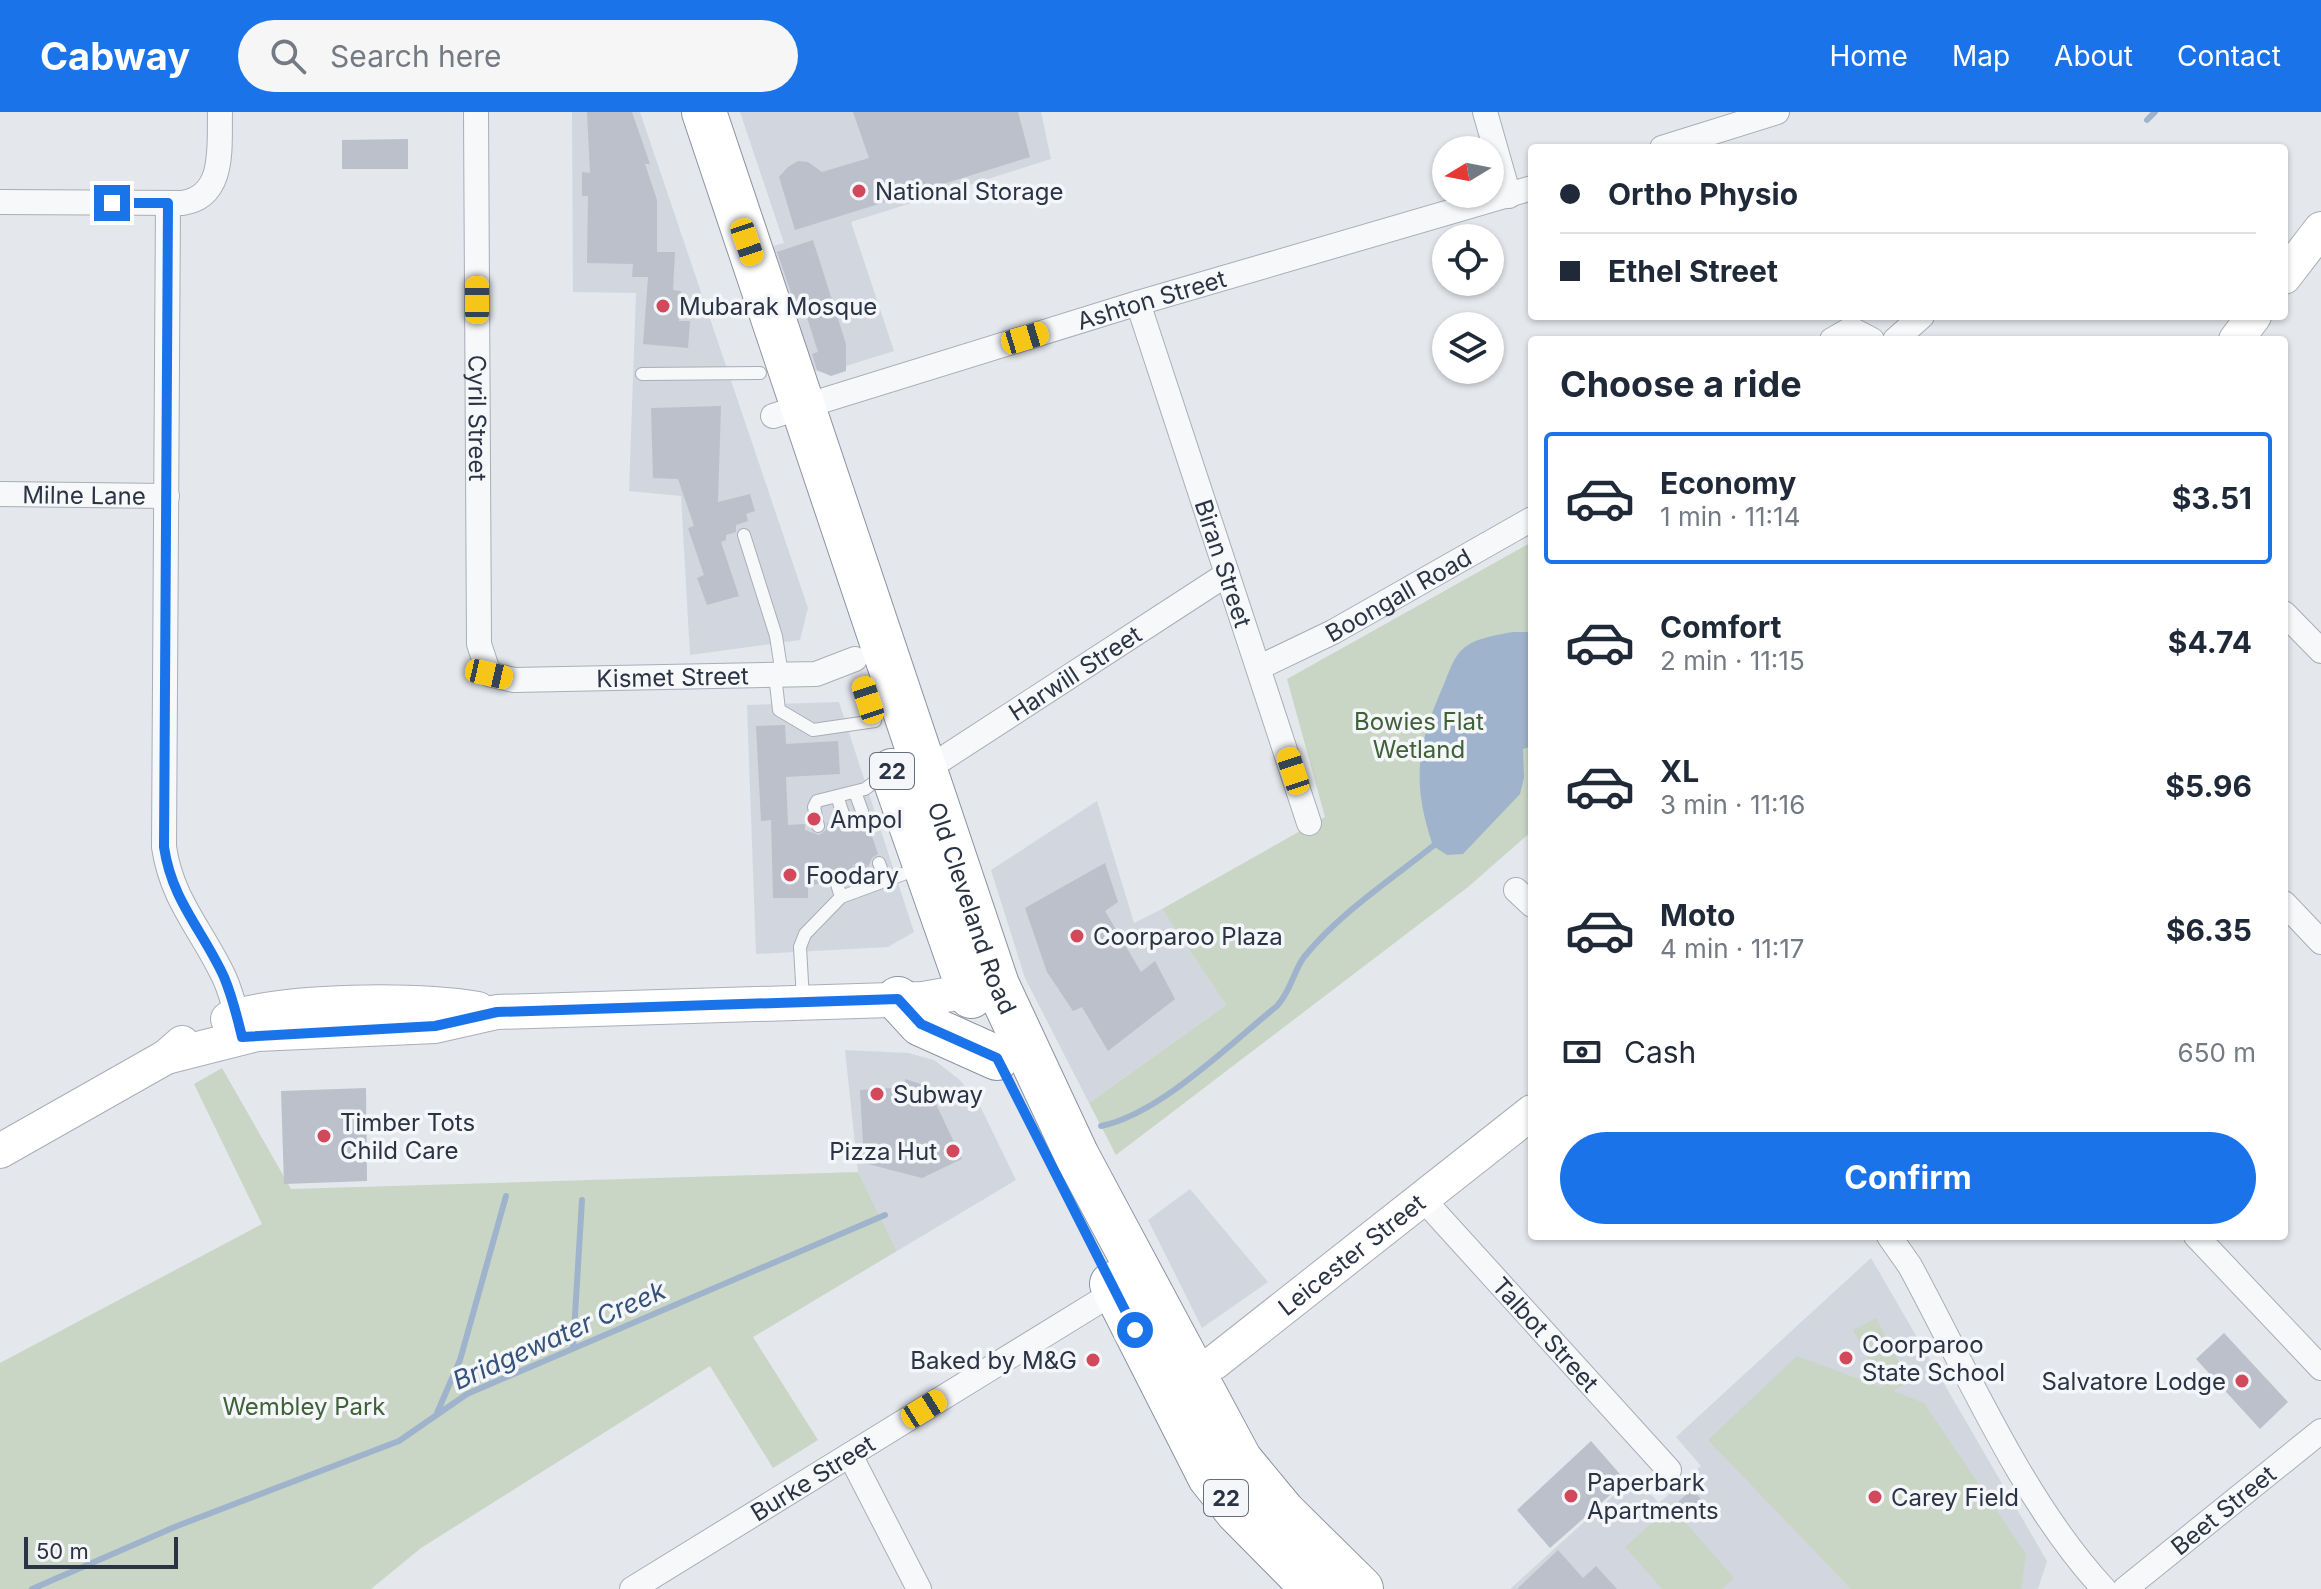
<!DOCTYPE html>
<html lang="en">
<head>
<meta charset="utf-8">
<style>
  body { margin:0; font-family:Inter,sans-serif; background:#f6f6f7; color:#1f2937; height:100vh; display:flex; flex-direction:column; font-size:30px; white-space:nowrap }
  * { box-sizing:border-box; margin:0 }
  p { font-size:26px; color:#747a83 }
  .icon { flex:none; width:44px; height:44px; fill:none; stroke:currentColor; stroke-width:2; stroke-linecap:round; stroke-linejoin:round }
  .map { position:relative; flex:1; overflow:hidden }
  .details { position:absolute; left:1528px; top:224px; width:760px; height:904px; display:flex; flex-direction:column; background:#fff; border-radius:8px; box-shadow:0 2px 6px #0004 }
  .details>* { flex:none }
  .top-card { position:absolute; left:1528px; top:32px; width:760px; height:176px; border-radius:8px; box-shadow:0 2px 6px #0004; display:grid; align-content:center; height:176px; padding:0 32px; background:#fff }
  .needle { width:52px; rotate:260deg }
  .buttons { position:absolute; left:1432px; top:24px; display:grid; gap:16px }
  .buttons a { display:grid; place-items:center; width:72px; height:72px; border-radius:50%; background:#fff; box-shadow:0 2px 6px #0004; font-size:40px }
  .scale { position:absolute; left:24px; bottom:20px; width:154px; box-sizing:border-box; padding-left:8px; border:4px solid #2b3445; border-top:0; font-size:22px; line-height:28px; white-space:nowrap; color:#2b3445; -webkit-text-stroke:6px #f4f6f9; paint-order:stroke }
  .end { position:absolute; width:36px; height:36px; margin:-18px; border:10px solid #1a73e8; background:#fff; box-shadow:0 0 0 4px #fff }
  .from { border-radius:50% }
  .car { position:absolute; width:24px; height:48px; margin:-24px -12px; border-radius:10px; box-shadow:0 0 6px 2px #0007; background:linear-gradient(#f5c518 24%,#345 0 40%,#f5c518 0 76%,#345 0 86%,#f5c518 0) }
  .top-card b { display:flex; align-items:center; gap:28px; height:76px; font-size:30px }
  .top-card b+b { border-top:2px solid #e0e1e3 }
  .top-card i { width:20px; height:20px; background:#1f2937 }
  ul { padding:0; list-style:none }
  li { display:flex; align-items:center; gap:24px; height:132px; margin:0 16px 12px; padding:0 16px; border:4px solid transparent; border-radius:8px }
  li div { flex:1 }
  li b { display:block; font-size:30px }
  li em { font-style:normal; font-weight:700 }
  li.current { border-color:#1a73e8 }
  li>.icon { width:72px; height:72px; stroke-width:1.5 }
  h2 { padding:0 32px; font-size:36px; line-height:96px }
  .pay { display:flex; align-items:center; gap:20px; height:88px; padding:0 32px; font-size:30px }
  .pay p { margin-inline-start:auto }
  .action { display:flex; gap:16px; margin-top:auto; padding:16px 32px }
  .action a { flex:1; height:92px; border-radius:48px; background:#1a73e8; color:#fff; font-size:32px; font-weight:700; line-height:92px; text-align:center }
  header { display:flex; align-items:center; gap:48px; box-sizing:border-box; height:112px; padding:0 40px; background:#1a73e8; color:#fff }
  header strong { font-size:38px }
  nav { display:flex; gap:44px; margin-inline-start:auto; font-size:28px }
  .search { width:560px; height:72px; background:#f6f6f7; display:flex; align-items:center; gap:20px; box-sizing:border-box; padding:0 28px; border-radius:44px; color:#747a83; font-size:30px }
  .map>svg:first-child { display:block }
  .built { fill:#d2d6de }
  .green { fill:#c9d6c5 }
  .water { fill:#9fb4cc }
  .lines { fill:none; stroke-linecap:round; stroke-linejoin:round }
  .stream { stroke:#9fb4cc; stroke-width:6 }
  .building { fill:#bbc0ca }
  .lane-casing { stroke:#a9aeb7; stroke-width:14 }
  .street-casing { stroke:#a9aeb7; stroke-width:26 }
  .secondary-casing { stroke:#a9aeb7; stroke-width:36 }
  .highway-casing { stroke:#8b94a3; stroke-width:46 }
  .lane { stroke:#f7f8fa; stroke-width:12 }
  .street { stroke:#f7f8fa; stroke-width:24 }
  .secondary { stroke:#fff; stroke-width:34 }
  .highway { stroke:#fff; stroke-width:44 }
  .route { stroke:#1a73e8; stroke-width:10 }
  .poi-dot { fill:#d1495b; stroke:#f4f6f9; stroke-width:3 }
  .labels { text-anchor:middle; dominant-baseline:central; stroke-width:7; stroke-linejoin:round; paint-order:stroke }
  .shield { fill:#f4f6f9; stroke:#676e7b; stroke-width:2 }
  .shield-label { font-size:22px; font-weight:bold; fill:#2b3445 }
  .poi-label { font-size:24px; fill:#2b3445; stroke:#f4f6f9; text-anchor:start }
  .street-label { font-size:24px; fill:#2b3445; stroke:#f4f6f9 }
  .park-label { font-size:24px; fill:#3f6138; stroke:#f4f6f9 }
  .water-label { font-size:26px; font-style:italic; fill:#34527a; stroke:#f4f6f9 }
</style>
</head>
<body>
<header>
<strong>Cabway</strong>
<div class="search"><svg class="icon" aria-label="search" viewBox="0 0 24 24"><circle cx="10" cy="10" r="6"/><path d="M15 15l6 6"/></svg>Search here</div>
<nav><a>Home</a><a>Map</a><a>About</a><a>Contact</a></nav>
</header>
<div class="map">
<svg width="2321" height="1477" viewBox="0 0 2321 1477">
  <rect width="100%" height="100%" fill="#e4e7ec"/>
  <path class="built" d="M 572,0 L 640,0 L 808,496 L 800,528 L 690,543 L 681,384 L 629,379 L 636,181 L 573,180 Z
    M 740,0 L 1041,0 L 1051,47 L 851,110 L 894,239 L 824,261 L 810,257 L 770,135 L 784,131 Z
    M 839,590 L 914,820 L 888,835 L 756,842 L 747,593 Z
    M 1097,689 L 1134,811 L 1162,797 L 1226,893 L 1089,991 L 1025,866 L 991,758 Z
    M 845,938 L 908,941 L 934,948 L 960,968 L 980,994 L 1016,1068 L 897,1139 L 858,1060 Z
    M 1190,1077 L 1268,1170 L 1202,1216 L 1148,1108 Z
    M 1871,1146 L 2047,1449 L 2038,1477 L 1510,1477 L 1634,1365 L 1659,1391 L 1701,1354 L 1676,1325 Z"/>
  <path class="green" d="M 1532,430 L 1532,719 L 1468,775 L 1116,1043 L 1089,991 L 1226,893 L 1162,797 L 1325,705 L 1287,567 Z
    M 222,956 L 291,1077 L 858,1060 L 897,1139 L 753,1225 L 818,1328 L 773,1356 L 710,1254 L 421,1436 L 371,1477 L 0,1477 L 0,1251 L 262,1112 L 194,972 Z
    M 1876,1206 L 1909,1270 L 1893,1279 L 1924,1291 L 2026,1442 L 2021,1477 L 1851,1477 L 1708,1328 L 1797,1244 L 1883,1276 L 1853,1218 Z
    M 1671,1394 L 1734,1466 L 1722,1477 L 1662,1477 L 1625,1435 Z"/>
  <path class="water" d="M 1513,520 L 1532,520 L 1532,634 L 1523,637 L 1524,666 L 1520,682 L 1463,742 L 1447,743 L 1433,734 C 1411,669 1417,633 1444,572 C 1449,560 1454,543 1465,535 C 1479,525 1497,523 1513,520 Z"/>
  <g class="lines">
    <path class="stream" d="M 2147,8 L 2155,0
      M 1101,1014 C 1160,1002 1230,932 1277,894 C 1292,877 1293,860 1304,845 C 1340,801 1389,769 1433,734
      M 573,1236 L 582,1088
      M 437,1301 L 460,1248 L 506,1084
      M 32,1477 L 177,1414 L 399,1329 L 467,1282 L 885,1103"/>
  </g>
  <path class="building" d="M 587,0 L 632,0 L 650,52 L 645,52 L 657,88 L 657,140 L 675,140 L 673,178 L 681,179 L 679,209 L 690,209 L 688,236 L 643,232 L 648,165 L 632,165 L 633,152 L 587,151 L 588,84 L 582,84 L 582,60 L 590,61 Z
    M 853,0 L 1018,0 L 1030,45 L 795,118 L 779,65 L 788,55 L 798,49 L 808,50 L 822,60 L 869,46 Z
    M 408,27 L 408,57 L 342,57 L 342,28 Z
    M 813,128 L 846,232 L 846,259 L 831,264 L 817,258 L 812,242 L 818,240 L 803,193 L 796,195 L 777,140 Z
    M 721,294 L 718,390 L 750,382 L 755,399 L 746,402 L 748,409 L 736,413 L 736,420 L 726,423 L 726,428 L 721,430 L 739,484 L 707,493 L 697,466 L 704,463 L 688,416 L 694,414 L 678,367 L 653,366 L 651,296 Z
    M 785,613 L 786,632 L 838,629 L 840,662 L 786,665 L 788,713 L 805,712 L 805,718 L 819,723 L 826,718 L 827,711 L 835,708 L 848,713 L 853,702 L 860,708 L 866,707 L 878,742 L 872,746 L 868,755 L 861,749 L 853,753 L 851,761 L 844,763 L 832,758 L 826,769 L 808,775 L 808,786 L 773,786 L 771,708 L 761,709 L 756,614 Z
    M 1105,751 L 1118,790 L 1105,799 L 1141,860 L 1155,849 L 1175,887 L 1108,939 L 1082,895 L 1073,899 L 1047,860 L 1025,796 Z
    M 905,967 L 927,974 L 942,987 L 936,992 L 962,1047 L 922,1066 L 864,1051 L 860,978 L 906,975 Z
    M 366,976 L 367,1069 L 284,1072 L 281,979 Z
    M 2224,1221 L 2288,1290 L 2260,1317 L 2196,1247 Z
    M 1591,1329 L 1626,1369 L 1550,1436 L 1517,1398 Z
    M 1692,1377 L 1705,1392 L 1690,1405 L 1678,1390 Z
    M 1558,1438 L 1583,1466 L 1596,1454 L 1617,1477 L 1517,1477 Z"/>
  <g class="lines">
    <defs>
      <path id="lane" d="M 642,262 L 760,261
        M 744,423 L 776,524 L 782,563
        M 775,563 L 779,598 L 813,618 L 875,609
        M 855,680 L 862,699
        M 837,684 L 844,705
        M 818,714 L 814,695 L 817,689 L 865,677 L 885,662
        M 879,751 L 885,767
        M 860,758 L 866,774
        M 835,766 L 841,785
        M 803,888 L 800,835 L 805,822 L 841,785 L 917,757"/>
      <g id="street">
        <path id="s1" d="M 476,0 L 479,532 L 489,562 L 514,568 L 816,562 L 855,547"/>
        <path d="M 1485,0 L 1509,84"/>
        <path d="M 1662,36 L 1777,0"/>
        <path d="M 0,90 L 182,91 C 226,85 219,34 220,0"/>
        <path d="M 168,91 L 164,735 C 172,789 202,818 224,865 C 232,882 236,901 241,919"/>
        <path id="s2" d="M 1138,191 L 1309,711"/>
        <path d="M 1832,228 L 1851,217 L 1872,228"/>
        <path d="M 1895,228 L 1922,204"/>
        <path id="s3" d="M 773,304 L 1138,191 L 1532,76"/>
        <path id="s4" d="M 0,382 L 167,384"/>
        <path d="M 2284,501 L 2321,539"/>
        <path id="s5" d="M 1260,555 L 1333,520 L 1532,407"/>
        <path id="s6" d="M 924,659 L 1227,462"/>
        <path d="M 1516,778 L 1532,793"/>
        <path d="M 2284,791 L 2321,830"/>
        <path id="s7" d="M 1422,1086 L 1669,1358"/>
        <path d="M 1889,1124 L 1910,1154 C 1967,1259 2023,1390 2104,1477"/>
        <path d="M 2196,1124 L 2321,1256"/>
        <path d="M 850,1343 L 919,1477"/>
        <path id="s8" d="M 632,1477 L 1116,1179"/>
        <path id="s9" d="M 2125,1477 L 2321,1319"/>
      </g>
      <g id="secondary">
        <path d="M 2284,165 L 2321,117"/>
        <path d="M 2236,228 L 2254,204"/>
        <path d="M 228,907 C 287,887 416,887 478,897"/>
        <path d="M 166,945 L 257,922 L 435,914 L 497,900 L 923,887 L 991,875"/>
        <path d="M 0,1039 L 166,945 L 182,931"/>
        <path id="s10" d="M 1172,1272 L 1215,1250 L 1532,1000"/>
      </g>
      <g id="highway">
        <path id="s11" d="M 704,0 L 997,873 L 1077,1044 L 1240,1348 L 1283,1400 L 1361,1477"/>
        <path d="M 892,659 L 971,884"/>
        <path d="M 898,887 L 921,912 L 997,946"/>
        <path d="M 1112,1172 L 1210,1365 L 1237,1399 L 1314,1477"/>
      </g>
    </defs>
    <use href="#lane" class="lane-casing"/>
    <use href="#street" class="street-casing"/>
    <use href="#secondary" class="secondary-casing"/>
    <use href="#highway" class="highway-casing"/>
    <use href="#lane" class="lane"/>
    <use href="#street" class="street"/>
    <use href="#secondary" class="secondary"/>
    <use href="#highway" class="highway"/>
  </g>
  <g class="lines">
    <path class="route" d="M 112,91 L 168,91 L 164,735 C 172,789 202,817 224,865 C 232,884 237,904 242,925 L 435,914 L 497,900 L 898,887 L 921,912 L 997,946 L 1135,1218"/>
  </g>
  <g class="poi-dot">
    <circle cx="859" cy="79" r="8"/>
    <circle cx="663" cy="194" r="8"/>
    <circle cx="814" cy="707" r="8"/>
    <circle cx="790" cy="763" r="8"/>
    <circle cx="1077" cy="824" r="8"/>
    <circle cx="877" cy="982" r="8"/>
    <circle cx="324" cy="1024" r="8"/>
    <circle cx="953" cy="1039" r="8"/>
    <circle cx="1846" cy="1246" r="8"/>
    <circle cx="1093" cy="1248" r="8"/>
    <circle cx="2242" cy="1269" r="8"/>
    <circle cx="1571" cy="1384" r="8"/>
    <circle cx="1875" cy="1385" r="8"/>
  </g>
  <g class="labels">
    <g class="shield">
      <rect x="870" y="641" width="44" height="36" rx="6"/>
      <rect x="1204" y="1368" width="44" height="36" rx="6"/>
    </g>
    <g class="shield-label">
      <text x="892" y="659">22</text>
      <text x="1226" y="1386">22</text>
    </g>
    <g class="poi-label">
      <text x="875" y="79">National Storage</text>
      <text x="679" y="194">Mubarak Mosque</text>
      <text x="830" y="707">Ampol</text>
      <text x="806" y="763">Foodary</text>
      <text x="1093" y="824">Coorparoo Plaza</text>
      <text x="893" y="982">Subway</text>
      <text x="340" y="1010">Timber Tots<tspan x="340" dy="28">Child Care</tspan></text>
      <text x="937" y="1039" text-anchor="end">Pizza Hut</text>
      <text x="1862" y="1232">Coorparoo<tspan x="1862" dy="28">State School</tspan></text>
      <text x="1077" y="1248" text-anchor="end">Baked by M&amp;G</text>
      <text x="2226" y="1269" text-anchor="end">Salvatore Lodge</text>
      <text x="1587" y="1370">Paperbark<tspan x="1587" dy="28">Apartments</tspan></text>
      <text x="1891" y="1385">Carey Field</text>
    </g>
    <g class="street-label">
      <text stroke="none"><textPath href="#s3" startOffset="396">Ashton Street</textPath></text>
      <text stroke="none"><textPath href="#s1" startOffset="306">Cyril Street</textPath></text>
      <text stroke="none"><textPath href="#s4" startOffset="84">Milne Lane</textPath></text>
      <text stroke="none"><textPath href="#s2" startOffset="274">Biran Street</textPath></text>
      <text stroke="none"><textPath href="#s5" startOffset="156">Boongall Road</textPath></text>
      <text stroke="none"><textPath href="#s6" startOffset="180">Harwill Street</textPath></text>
      <text stroke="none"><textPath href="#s1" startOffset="748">Kismet Street</textPath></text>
      <text stroke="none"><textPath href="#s11" startOffset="840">Old Cleveland Road</textPath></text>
      <text stroke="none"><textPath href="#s10" startOffset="222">Leicester Street</textPath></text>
      <text stroke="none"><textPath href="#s7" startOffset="184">Talbot Street</textPath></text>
      <text stroke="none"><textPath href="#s8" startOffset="212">Burke Street</textPath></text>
      <text stroke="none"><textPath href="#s9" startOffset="126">Beet Street</textPath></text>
    </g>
    <g class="park-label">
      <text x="1419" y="609">Bowies Flat<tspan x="1419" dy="28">Wetland</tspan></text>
      <text x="304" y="1294">Wembley Park</text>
    </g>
    <g class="water-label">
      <text transform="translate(559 1223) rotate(-24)">Bridgewater Creek</text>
    </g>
  </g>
</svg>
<div class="buttons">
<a><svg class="needle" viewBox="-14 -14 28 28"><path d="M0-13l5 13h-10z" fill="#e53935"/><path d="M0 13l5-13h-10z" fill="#747a83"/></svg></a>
<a><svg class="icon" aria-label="locate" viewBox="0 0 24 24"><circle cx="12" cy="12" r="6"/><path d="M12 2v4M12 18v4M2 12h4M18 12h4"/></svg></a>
<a><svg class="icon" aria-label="layers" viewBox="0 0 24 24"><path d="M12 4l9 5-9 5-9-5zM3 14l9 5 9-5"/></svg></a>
</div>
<div class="scale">50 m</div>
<i class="end from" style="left:1135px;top:1218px"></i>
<i class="end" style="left:112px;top:91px"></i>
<i class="car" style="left:747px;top:130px;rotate:161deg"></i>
<i class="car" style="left:477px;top:188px;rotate:0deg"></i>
<i class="car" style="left:1025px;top:226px;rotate:73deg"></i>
<i class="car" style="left:489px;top:562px;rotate:103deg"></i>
<i class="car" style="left:868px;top:588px;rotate:342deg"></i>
<i class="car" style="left:1293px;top:659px;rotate:342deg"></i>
<i class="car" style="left:924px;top:1297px;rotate:58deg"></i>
<div class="top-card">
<b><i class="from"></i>Ortho Physio</b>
<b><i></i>Ethel Street</b>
</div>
<section class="details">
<h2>Choose a ride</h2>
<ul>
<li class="current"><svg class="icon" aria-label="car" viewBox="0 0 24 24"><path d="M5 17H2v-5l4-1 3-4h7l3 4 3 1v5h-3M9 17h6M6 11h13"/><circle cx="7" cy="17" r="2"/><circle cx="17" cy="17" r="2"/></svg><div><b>Economy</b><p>1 min · 11:14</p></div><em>$3.51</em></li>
<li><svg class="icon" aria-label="car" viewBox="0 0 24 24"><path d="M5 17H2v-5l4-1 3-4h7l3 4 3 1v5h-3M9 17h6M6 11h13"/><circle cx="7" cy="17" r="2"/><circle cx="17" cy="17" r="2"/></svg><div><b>Comfort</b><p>2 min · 11:15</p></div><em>$4.74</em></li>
<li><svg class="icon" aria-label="car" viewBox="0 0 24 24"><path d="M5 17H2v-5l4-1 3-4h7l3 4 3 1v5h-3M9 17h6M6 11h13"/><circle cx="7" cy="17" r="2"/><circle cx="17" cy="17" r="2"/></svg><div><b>XL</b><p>3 min · 11:16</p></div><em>$5.96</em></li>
<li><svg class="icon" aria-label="car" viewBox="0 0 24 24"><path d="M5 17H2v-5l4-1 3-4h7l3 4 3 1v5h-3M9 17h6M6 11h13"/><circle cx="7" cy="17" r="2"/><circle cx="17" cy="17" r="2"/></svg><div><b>Moto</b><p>4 min · 11:17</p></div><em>$6.35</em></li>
</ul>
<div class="pay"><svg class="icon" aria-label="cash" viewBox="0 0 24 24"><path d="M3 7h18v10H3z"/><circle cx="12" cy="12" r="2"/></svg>Cash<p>650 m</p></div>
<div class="action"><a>Confirm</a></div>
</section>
</div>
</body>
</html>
